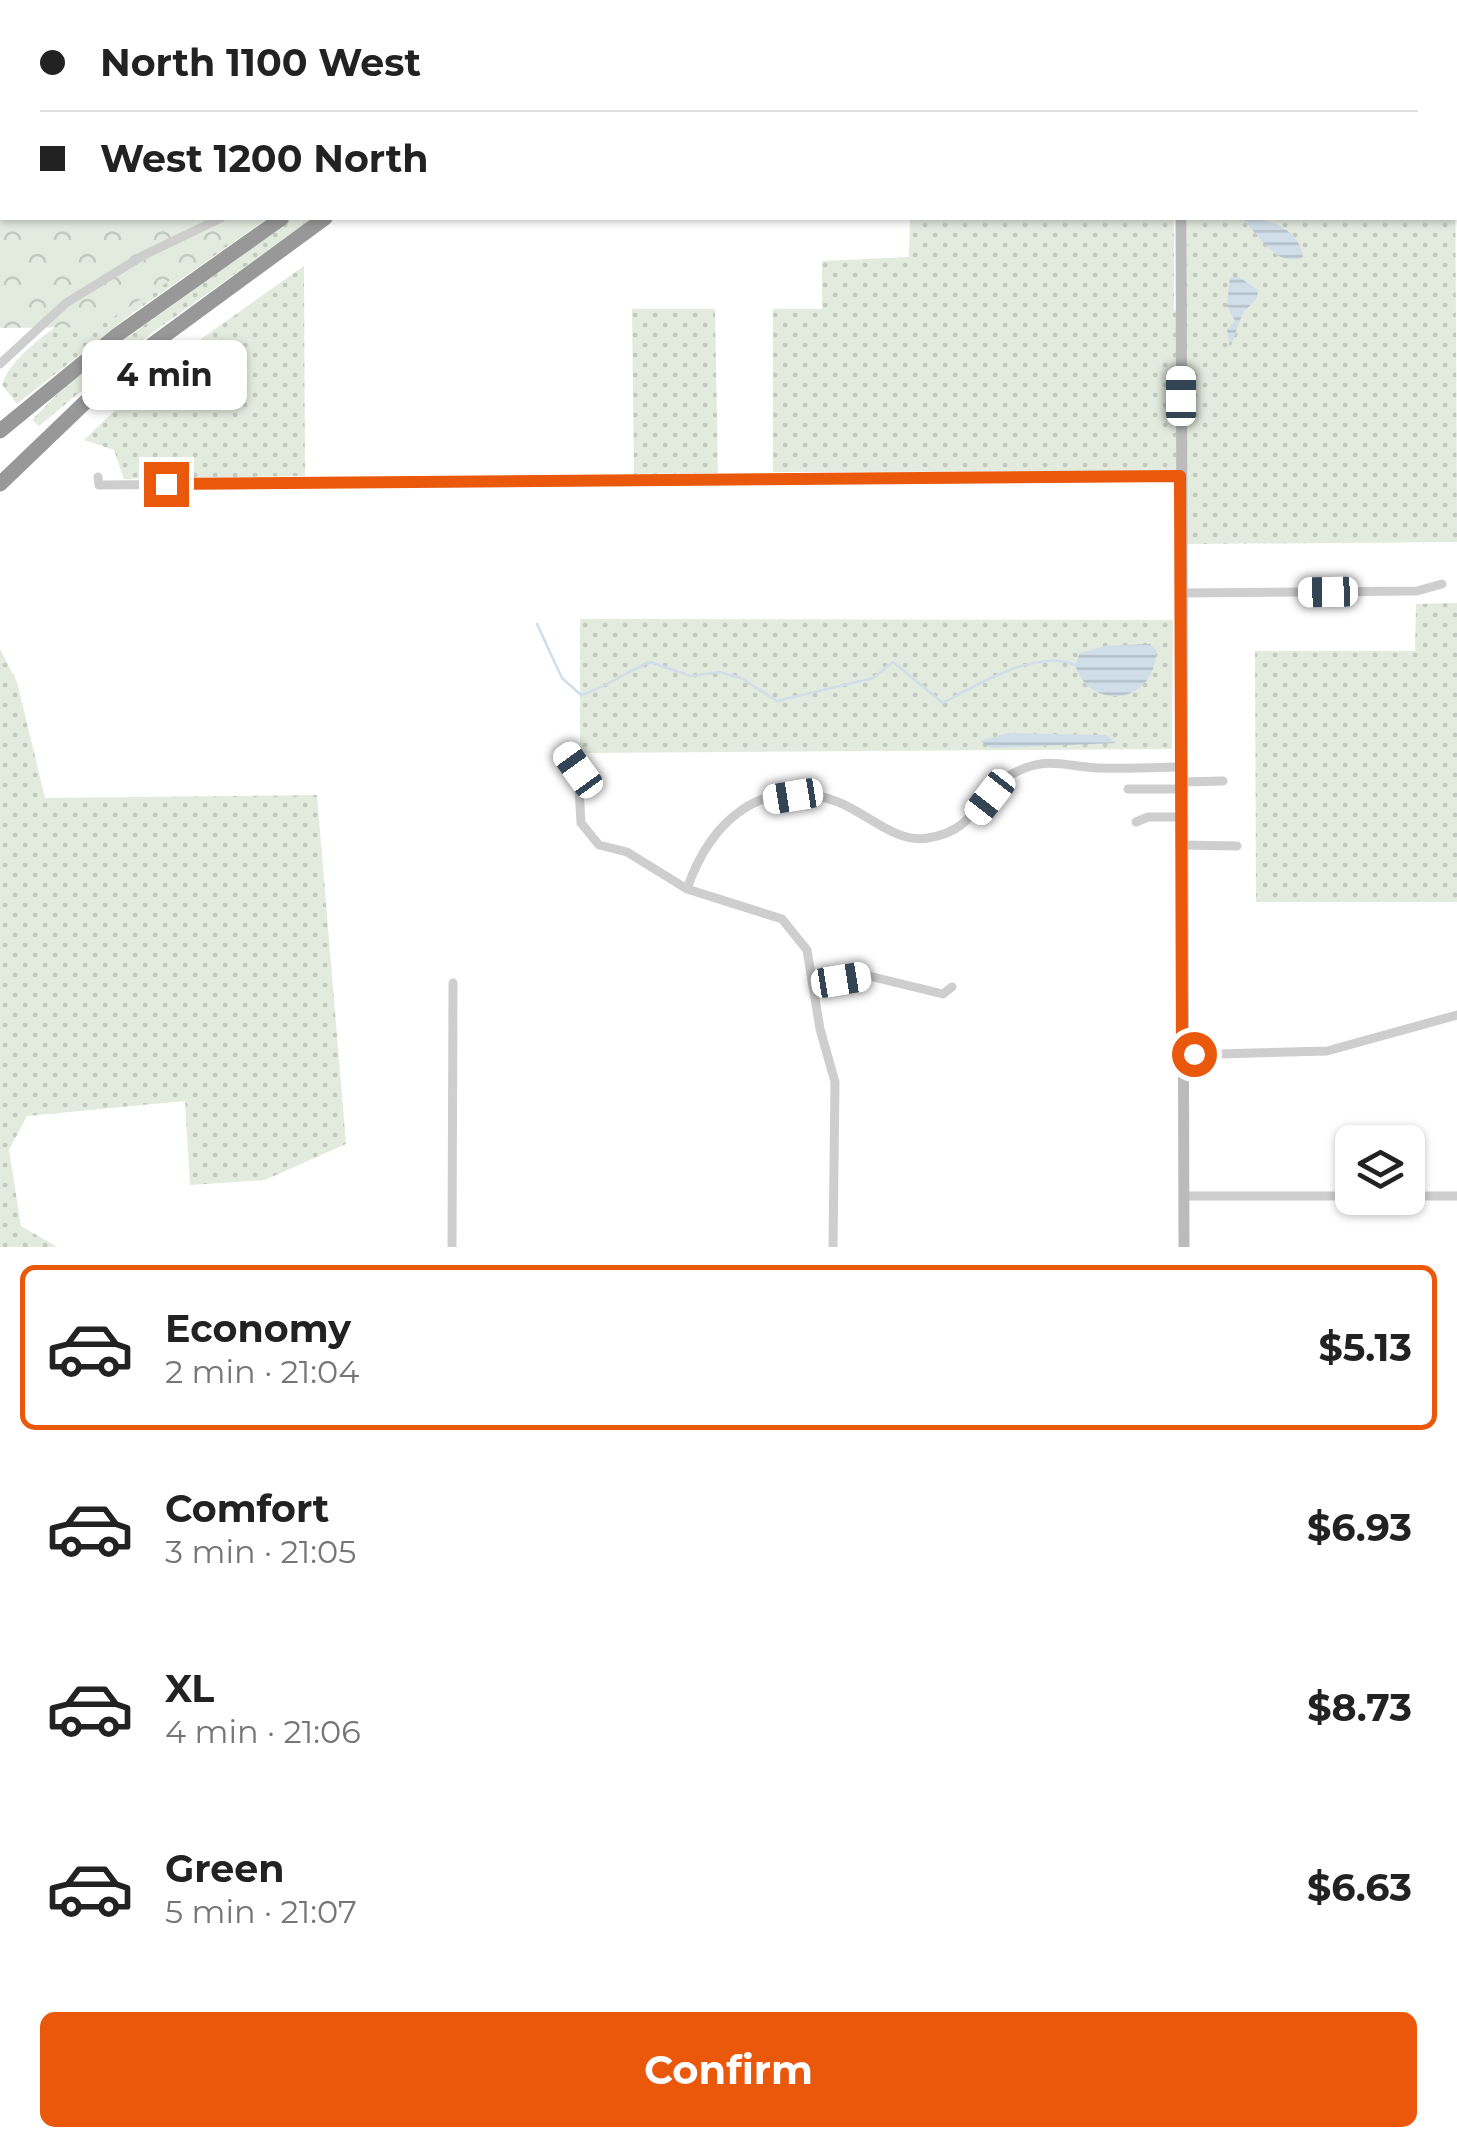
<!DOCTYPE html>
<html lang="en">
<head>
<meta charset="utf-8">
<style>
  body { margin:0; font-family:Montserrat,sans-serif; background:#f2f2f2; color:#222; height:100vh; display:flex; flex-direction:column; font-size:38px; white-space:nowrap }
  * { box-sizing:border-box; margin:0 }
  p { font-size:32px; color:#767676 }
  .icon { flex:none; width:55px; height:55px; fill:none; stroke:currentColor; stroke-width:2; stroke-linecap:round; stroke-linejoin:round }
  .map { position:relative; height:1247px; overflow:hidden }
  .panel { display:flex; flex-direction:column; background:#fff; flex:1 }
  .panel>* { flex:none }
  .top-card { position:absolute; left:0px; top:0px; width:1458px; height:220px; box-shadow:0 2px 8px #0004; display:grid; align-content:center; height:220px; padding:0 40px; background:#fff }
  .buttons { position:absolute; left:1335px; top:1125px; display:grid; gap:20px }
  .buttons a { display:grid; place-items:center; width:90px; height:90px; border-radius:15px; background:#fff; box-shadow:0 2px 8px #0004; font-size:50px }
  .end { position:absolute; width:45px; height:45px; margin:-22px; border:12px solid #ea580c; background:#fff; box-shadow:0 0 0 5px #fff }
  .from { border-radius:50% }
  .bubble { position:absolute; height:70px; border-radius:15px; background:#fff; box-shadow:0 2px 8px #0004; font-size:32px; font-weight:700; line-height:70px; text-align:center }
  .car { position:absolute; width:30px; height:60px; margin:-30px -15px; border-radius:12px; box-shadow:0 0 8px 2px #0007; background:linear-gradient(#fff 24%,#345 0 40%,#fff 0 76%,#345 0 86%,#fff 0) }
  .top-card b { display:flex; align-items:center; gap:35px; height:95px; font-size:38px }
  .top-card b+b { border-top:2px solid #e0e0e0 }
  .top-card i { width:25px; height:25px; background:#222 }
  ul { padding:18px 0 0; list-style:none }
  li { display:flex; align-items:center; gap:30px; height:165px; margin:0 20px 15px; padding:0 20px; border:5px solid transparent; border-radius:15px }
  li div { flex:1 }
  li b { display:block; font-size:38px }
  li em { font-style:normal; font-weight:700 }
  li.active { border-color:#ea580c }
  li>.icon { width:90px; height:90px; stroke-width:1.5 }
  .action { display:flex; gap:20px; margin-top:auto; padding:20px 40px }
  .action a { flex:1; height:115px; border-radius:15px; background:#ea580c; color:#fff; font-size:40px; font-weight:700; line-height:115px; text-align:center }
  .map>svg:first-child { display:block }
  .grass { fill:url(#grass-dots) }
  .forest { fill:url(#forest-crowns) }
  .water { fill:url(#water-rules) }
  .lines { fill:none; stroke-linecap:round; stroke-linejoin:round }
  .stream { stroke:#d0deea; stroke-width:2.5 }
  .street { stroke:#cecece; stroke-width:9 }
  .secondary { stroke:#bbb; stroke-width:11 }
  .highway { stroke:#989898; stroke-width:15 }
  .route { stroke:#ea580c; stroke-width:12 }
</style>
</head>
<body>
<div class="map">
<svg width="1457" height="1247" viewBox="0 0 1457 1247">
  <defs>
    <pattern id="grass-dots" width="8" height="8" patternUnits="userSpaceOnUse" patternTransform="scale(2.5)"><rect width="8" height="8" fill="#e3eade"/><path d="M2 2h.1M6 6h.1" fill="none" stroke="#c3c9bf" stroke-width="1.8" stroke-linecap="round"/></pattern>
    <pattern id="forest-crowns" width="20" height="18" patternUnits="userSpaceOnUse" patternTransform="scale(2.5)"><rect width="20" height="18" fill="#e3eade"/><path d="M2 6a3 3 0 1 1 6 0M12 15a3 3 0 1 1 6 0" fill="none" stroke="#c3c9bf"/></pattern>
    <pattern id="water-rules" width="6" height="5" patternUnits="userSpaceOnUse" patternTransform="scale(2.5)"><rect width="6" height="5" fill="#d0deea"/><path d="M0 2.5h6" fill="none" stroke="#b3bfc9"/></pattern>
  </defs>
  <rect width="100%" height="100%" fill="#fff"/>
  <path class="grass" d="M 1455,127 L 1457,542 L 1186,544 L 1185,471 L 773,472 L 773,309 L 822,309 L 822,261 L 909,257 L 910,218 L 1174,218 L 1174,311 L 1186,312 L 1187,218 L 1455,218 Z
    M 252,218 L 268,218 L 130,315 L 17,404 L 2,385 C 19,327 197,247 252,218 Z
    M 293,218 L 313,218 L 152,333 L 39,426 L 32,420 L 78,373 Z
    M 304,266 L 305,476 L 124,479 L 114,450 L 84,440 L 157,370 Z
    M 715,309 L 718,473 L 634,474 L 632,309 Z
    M 1457,603 L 1457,902 L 1256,902 L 1255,651 L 1415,651 L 1416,604 Z
    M 580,619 L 1173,620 L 1172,749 L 580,753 Z
    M 0,649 L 17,682 L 45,798 L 317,795 L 346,1144 L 265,1180 L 190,1185 L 185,1101 L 27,1116 L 9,1150 L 21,1226 L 57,1247 L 0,1247 Z"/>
  <path class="forest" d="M 0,0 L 412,0 L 2,2 L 2,218 L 267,218 L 98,327 L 0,328 Z"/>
  <path class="water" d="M 0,0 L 326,0 L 326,2 L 2,2 L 0,136 Z
    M 1242,218 C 1267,217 1300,229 1303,257 C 1278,270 1258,234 1242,218 Z
    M 1230,277 L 1239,277 L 1258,290 L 1256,300 L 1243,312 L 1230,348 L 1227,329 L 1235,321 L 1227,306 Z
    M 1150,644 L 1156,650 C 1156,705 1090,712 1075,665 L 1080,653 L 1105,646 Z
    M 1008,733 L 1106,735 L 1116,743 L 991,748 L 980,741 Z"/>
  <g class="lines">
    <path class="stream" d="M 537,624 L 562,678 L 581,695 C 607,687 625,672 650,662 L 691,676 L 720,672 L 741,678 L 777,701 L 873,678 L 893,662 L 943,703 C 976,685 1038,648 1075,665"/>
    <path class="street" d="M 455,2 L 457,0
      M 1395,2 L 1395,0
      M 1455,50 L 1457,50
      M 0,364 L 66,303 L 144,255 L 221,218
      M 98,477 L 99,485 L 1181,477
      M 1180,593 L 1417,591 L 1442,584
      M 566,753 L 578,770 L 581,823 L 599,845 L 627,852 L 687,889 L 782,919 L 807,950 L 820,1029 L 835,1082 L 833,1247
      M 1182,782 L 1223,781
      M 1128,789 L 1181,789
      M 1136,822 L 1148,817 L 1181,817
      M 1180,845 L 1237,846
      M 687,889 C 710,822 762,773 838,802 C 867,813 896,844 928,838 C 979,830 975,794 1010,775 C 1047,755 1061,766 1098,768 C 1126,769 1154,767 1182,767
      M 813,985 L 869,976 L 943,994 L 952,987
      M 1182,1055 L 1327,1051 L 1457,1015
      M 1184,1196 L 1352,1196
      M 1408,1196 L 1457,1196
      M 452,1247 L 453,983"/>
    <path class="secondary" d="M 1180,0 L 1180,2
      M 1181,218 L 1184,1247"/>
    <path class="highway" d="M 538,2 L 541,0
      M 573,2 L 575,0
      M 0,431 L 117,335 L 282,218
      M 0,484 L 123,366 L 325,218"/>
  </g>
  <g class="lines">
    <path class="route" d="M 166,484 L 1180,476 L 1182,1055 L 1194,1054"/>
  </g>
</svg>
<div class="buttons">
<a><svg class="icon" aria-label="layers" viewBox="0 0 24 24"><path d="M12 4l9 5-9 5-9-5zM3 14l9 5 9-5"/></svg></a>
</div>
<i class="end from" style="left:1194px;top:1054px"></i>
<i class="end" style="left:166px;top:484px"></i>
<div class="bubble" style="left:82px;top:340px;width:165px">4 min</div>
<i class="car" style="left:1181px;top:396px;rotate:0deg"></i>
<i class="car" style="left:1328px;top:592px;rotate:269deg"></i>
<i class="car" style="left:578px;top:770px;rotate:324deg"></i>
<i class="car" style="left:793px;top:796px;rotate:261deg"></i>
<i class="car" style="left:990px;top:797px;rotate:218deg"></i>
<i class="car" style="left:841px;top:980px;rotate:81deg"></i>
<div class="top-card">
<b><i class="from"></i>North 1100 West</b>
<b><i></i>West 1200 North</b>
</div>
</div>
<section class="panel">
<ul>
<li class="active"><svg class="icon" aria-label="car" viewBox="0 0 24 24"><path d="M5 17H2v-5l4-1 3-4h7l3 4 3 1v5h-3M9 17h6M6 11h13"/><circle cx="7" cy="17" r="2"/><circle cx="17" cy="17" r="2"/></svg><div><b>Economy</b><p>2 min · 21:04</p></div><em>$5.13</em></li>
<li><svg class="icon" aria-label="car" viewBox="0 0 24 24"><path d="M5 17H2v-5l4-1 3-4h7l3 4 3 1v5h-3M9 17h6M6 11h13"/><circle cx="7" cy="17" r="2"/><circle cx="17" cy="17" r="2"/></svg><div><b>Comfort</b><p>3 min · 21:05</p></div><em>$6.93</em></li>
<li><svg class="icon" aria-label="car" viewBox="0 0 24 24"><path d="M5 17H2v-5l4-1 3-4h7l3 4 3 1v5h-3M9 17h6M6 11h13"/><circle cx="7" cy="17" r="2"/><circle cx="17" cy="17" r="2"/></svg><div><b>XL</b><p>4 min · 21:06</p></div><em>$8.73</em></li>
<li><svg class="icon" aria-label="car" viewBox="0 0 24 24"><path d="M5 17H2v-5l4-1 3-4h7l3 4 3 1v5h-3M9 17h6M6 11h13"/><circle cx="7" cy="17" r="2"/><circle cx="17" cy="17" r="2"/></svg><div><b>Green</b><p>5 min · 21:07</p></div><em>$6.63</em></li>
</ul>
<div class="action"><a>Confirm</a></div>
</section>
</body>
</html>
